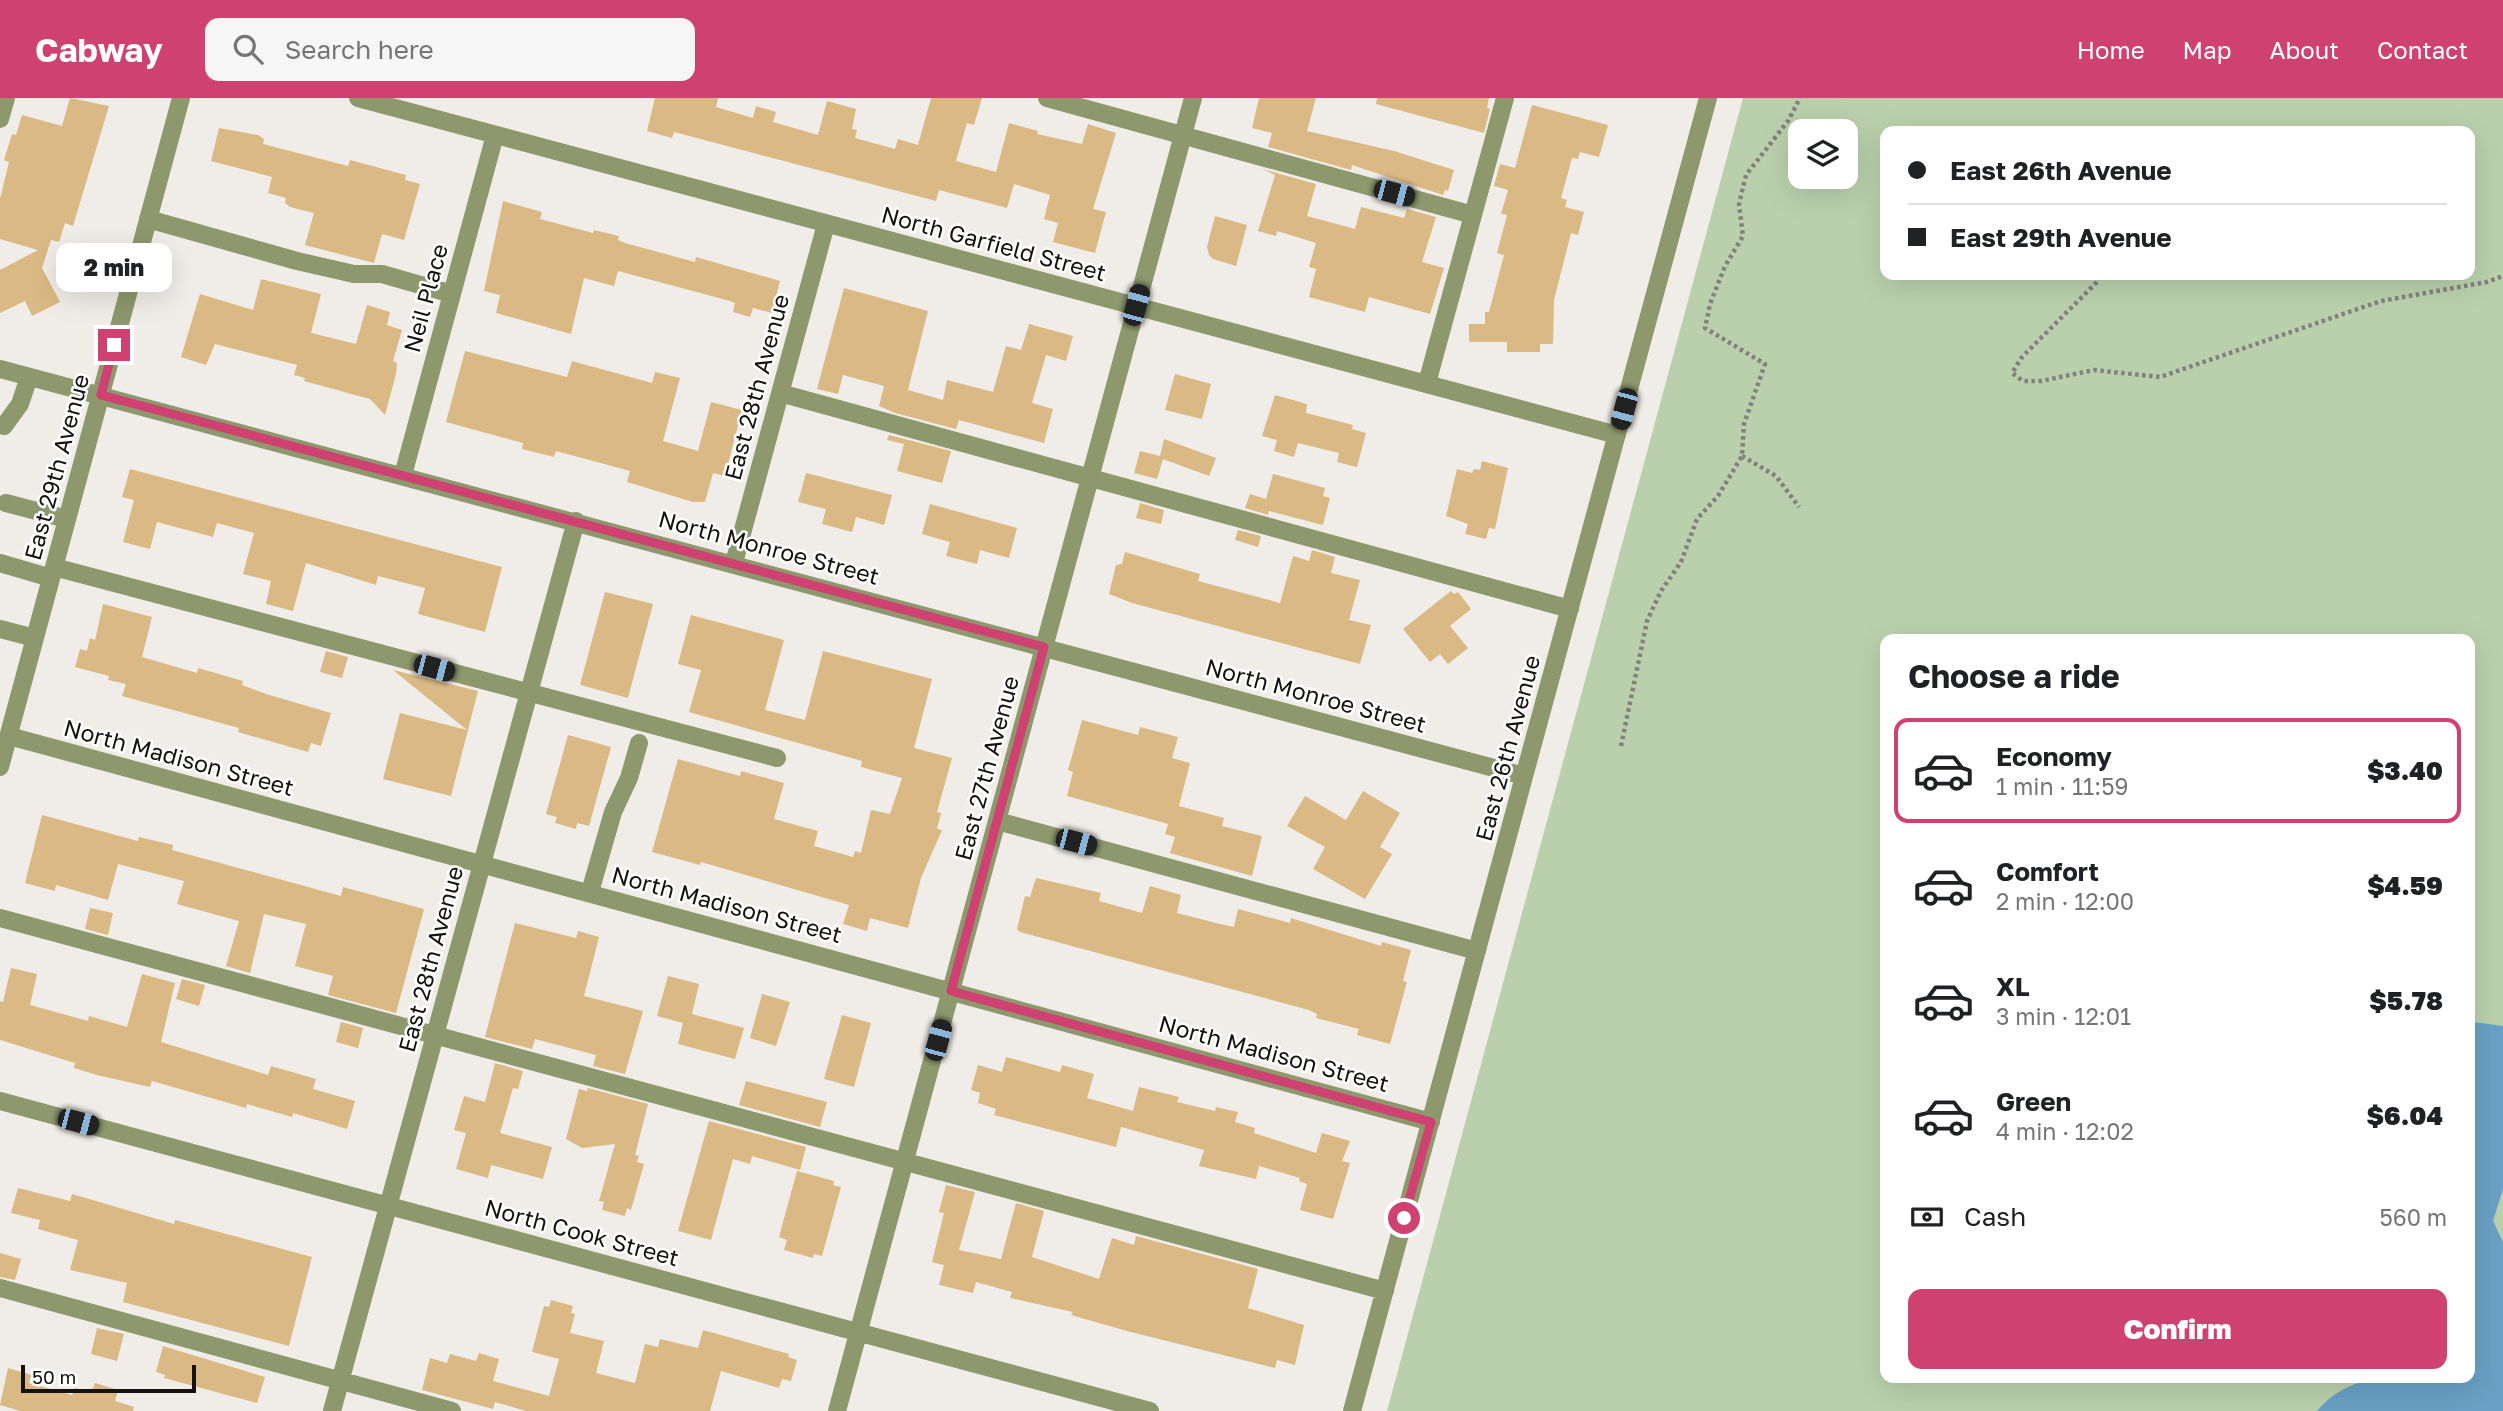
<!DOCTYPE html>
<html lang="en">
<head>
<meta charset="utf-8">
<style>
  body { margin:0; font-family:"Golos Text",sans-serif; background:#f6f6f6; color:#202124; height:100vh; display:flex; flex-direction:column; font-size:26px; white-space:nowrap }
  * { box-sizing:border-box; margin:0 }
  p { font-size:23px; color:#757577 }
  .icon { flex:none; width:38px; height:38px; fill:none; stroke:currentColor; stroke-width:2; stroke-linecap:round; stroke-linejoin:round }
  .map { position:relative; flex:1; overflow:hidden }
  .side { position:absolute; left:1880px; top:536px; width:595px; height:749px; display:flex; flex-direction:column; background:#fff; border-radius:14px; box-shadow:0 7px 28px #0002 }
  .side>* { flex:none }
  .guide { position:absolute; left:1880px; top:28px; width:595px; height:154px; border-radius:14px; box-shadow:0 7px 28px #0002; display:grid; align-content:center; height:154px; padding:0 28px; background:#fff }
  .fabs { position:absolute; left:1788px; top:21px; display:grid; gap:14px }
  .fabs a { display:grid; place-items:center; width:70px; height:70px; border-radius:14px; background:#fff; box-shadow:0 7px 28px #0002; font-size:35px }
  .scale { position:absolute; left:21px; bottom:18px; width:175px; box-sizing:border-box; padding-left:7px; border:4px solid #141311; border-top:0; font-size:19px; line-height:24px; white-space:nowrap; color:#141311; -webkit-text-stroke:5px #fff; paint-order:stroke }
  .end { position:absolute; width:32px; height:32px; margin:-16px; border:9px solid #ce4170; background:#fff; box-shadow:0 0 0 4px #fff }
  .from { border-radius:50% }
  .bubble { position:absolute; height:49px; border-radius:14px; background:#fff; box-shadow:0 7px 28px #0002; font-size:23px; font-weight:800; line-height:49px; text-align:center }
  .car { position:absolute; width:21px; height:42px; margin:-21px -10px; border-radius:9px; box-shadow:0 0 5px 2px #0007; background:linear-gradient(#222 24%,#8ab4d8 0 40%,#222 0 76%,#8ab4d8 0 86%,#222 0) }
  .guide b { display:flex; align-items:center; gap:24px; height:66px; font-size:26px }
  .guide b+b { border-top:2px solid #e0e0e0 }
  .guide i { width:18px; height:18px; background:#202124 }
  ul { padding:0; list-style:none }
  li { display:flex; align-items:center; gap:21px; height:105px; margin:0 14px 10px; padding:0 14px; border:4px solid transparent; border-radius:14px }
  li div { flex:1 }
  li b { display:block; font-size:26px }
  li em { font-style:normal; font-weight:800 }
  li.active { border-color:#ce4170 }
  li>.icon { width:63px; height:63px; stroke-width:1.5 }
  h2 { padding:0 28px; font-size:32px; line-height:84px }
  .pay { display:flex; align-items:center; gap:18px; height:77px; padding:0 28px; font-size:26px }
  .pay p { margin-inline-start:auto }
  .cta { display:flex; gap:14px; margin-top:auto; padding:14px 28px }
  .cta a { flex:1; height:80px; border-radius:14px; background:#ce4170; color:#fff; font-size:28px; font-weight:800; line-height:80px; text-align:center }
  header { display:flex; align-items:center; gap:42px; box-sizing:border-box; height:98px; padding:0 35px; background:#ce4170; color:#fff }
  header strong { font-size:33px }
  nav { display:flex; gap:38px; margin-inline-start:auto; font-size:24px }
  .search { width:490px; height:63px; background:#f6f6f6; display:flex; align-items:center; gap:18px; box-sizing:border-box; padding:0 24px; border-radius:14px; color:#757577; font-size:26px }
  .map>svg:first-child { display:block }
  .green { fill:#bad0ac; fill-rule:evenodd }
  .water { fill:#6aa0c5 }
  .building { fill:#dbb984 }
  .lines { fill:none; stroke-linecap:round; stroke-linejoin:round }
  .path { stroke:#83807d; stroke-width:4.5; stroke-dasharray:3.5 3.5; stroke-linecap:butt }
  .minor { stroke:#8d986d; stroke-width:18 }
  .route { stroke:#ce4170; stroke-width:9 }
  .labels { text-anchor:middle; dominant-baseline:central; stroke-width:5; stroke-linejoin:round; paint-order:stroke }
  .street-label { font-size:23px; fill:#141311; stroke:#fff }
</style>
</head>
<body>
<header>
<strong>Cabway</strong>
<div class="search"><svg class="icon" aria-label="search" viewBox="0 0 24 24"><circle cx="10" cy="10" r="6"/><path d="M15 15l6 6"/></svg>Search here</div>
<nav><a>Home</a><a>Map</a><a>About</a><a>Contact</a></nav>
</header>
<div class="map">
<svg width="2503" height="1313" viewBox="0 0 2503 1313">
  <rect width="100%" height="100%" fill="#f0ece7"/>
  <path class="green" d="M 1743,0 L 2503,0 L 2503,1313 L 1387,1313 ZM 1801,33 L 1846,33 L 1846,79 L 1801,79 ZM 1885,33 L 2469,33 L 2469,177 L 1885,177 ZM 1885,541 L 2469,541 L 2469,1279 L 1885,1279 Z"/>
  <path class="water" d="M 2473,924 L 2503,928 L 2503,1091 L 2493,1123 L 2503,1144 L 2503,1313 L 2317,1313 C 2354,1268 2416,1279 2469,1279 L 2469,925 Z"/>
  <path class="building" d="M 70,0 L 109,8 L 73,128 L 65,125 L 59,144 L 51,142 L 42,170 L 60,204 L 32,218 L 25,203 L 0,215 L 0,172 L 38,152 L 0,141 L 0,101 L 9,64 L 4,62 L 12,36 L 16,37 L 22,17 L 62,28 Z
    M 655,0 L 718,0 L 716,9 L 753,20 L 756,8 L 776,14 L 773,24 L 818,37 L 827,3 L 856,11 L 852,31 L 857,32 L 855,40 L 895,51 L 898,41 L 918,47 L 931,0 L 982,0 L 974,27 L 967,25 L 956,63 L 996,74 L 1009,25 L 1038,33 L 1037,36 L 1082,46 L 1088,26 L 1116,35 L 1093,111 L 1106,114 L 1095,155 L 1053,144 L 1058,125 L 1044,121 L 1050,97 L 1014,86 L 1007,110 L 939,92 L 936,103 L 674,34 L 672,40 L 647,33 Z
    M 1259,0 L 1316,0 L 1307,33 L 1394,53 L 1454,72 L 1448,93 L 1445,92 L 1443,97 L 1352,67 L 1351,72 L 1268,49 L 1272,35 L 1252,30 Z
    M 1377,0 L 1489,0 L 1487,10 L 1490,11 L 1484,35 L 1376,6 Z
    M 1532,7 L 1608,27 L 1599,59 L 1580,54 L 1578,61 L 1572,60 L 1561,100 L 1567,102 L 1565,109 L 1584,114 L 1578,137 L 1571,135 L 1554,202 L 1553,246 L 1540,246 L 1540,254 L 1507,254 L 1507,244 L 1469,244 L 1469,226 L 1485,226 L 1485,214 L 1489,214 L 1504,157 L 1497,155 L 1507,117 L 1501,116 L 1508,92 L 1494,88 L 1500,66 L 1515,70 Z
    M 219,30 L 258,37 L 264,41 L 263,46 L 348,68 L 350,62 L 406,77 L 405,82 L 420,86 L 404,142 L 382,136 L 374,165 L 305,147 L 314,115 L 290,109 L 285,105 L 286,100 L 268,95 L 272,79 L 211,63 Z
    M 1262,71 L 1316,86 L 1307,118 L 1355,131 L 1361,109 L 1404,120 L 1407,111 L 1436,119 L 1422,164 L 1444,170 L 1430,216 L 1369,199 L 1365,214 L 1309,199 L 1316,171 L 1309,169 L 1316,145 L 1277,133 L 1276,138 L 1258,133 L 1275,77 Z
    M 503,103 L 542,114 L 540,121 L 593,135 L 594,132 L 619,138 L 618,142 L 625,145 L 695,164 L 696,159 L 780,183 L 772,215 L 753,210 L 750,219 L 733,214 L 735,205 L 730,203 L 618,173 L 614,188 L 584,180 L 571,236 L 496,215 L 500,197 L 484,193 Z
    M 1215,118 L 1247,127 L 1236,168 L 1213,161 L 1209,157 L 1207,149 Z
    M 261,181 L 321,196 L 311,235 L 356,246 L 367,207 L 390,214 L 387,227 L 402,232 L 393,263 L 397,265 L 396,276 L 385,317 L 370,301 L 304,283 L 305,280 L 294,277 L 297,267 L 215,246 L 206,267 L 181,259 L 200,196 L 253,212 Z
    M 844,190 L 928,213 L 908,292 L 943,302 L 947,282 L 993,294 L 1006,248 L 1021,252 L 1029,226 L 1073,238 L 1066,263 L 1046,257 L 1032,305 L 1053,311 L 1044,345 L 959,322 L 956,331 L 895,315 L 879,308 L 884,288 L 843,277 L 838,296 L 817,291 Z
    M 465,253 L 567,279 L 572,263 L 652,285 L 655,274 L 680,280 L 663,343 L 698,353 L 711,304 L 742,312 L 725,378 L 713,375 L 705,404 L 693,404 L 627,384 L 630,373 L 556,353 L 554,359 L 522,351 L 523,345 L 446,324 Z
    M 1175,276 L 1211,286 L 1202,321 L 1165,312 Z
    M 1275,297 L 1307,306 L 1306,315 L 1353,327 L 1352,331 L 1366,335 L 1357,369 L 1337,364 L 1339,355 L 1298,345 L 1294,359 L 1274,353 L 1277,342 L 1262,338 Z
    M 889,337 L 951,353 L 942,385 L 897,373 L 904,346 L 887,342 Z
    M 1164,341 L 1216,360 L 1209,378 L 1163,361 L 1157,381 L 1134,375 L 1140,353 L 1160,358 Z
    M 1482,363 L 1508,370 L 1495,431 L 1489,430 L 1486,441 L 1465,436 L 1468,426 L 1446,418 L 1457,371 L 1472,375 L 1474,371 L 1480,372 Z
    M 130,371 L 502,469 L 485,534 L 418,516 L 425,490 L 378,478 L 376,487 L 306,465 L 293,513 L 266,506 L 271,483 L 243,476 L 254,435 L 217,425 L 213,439 L 157,424 L 150,451 L 123,444 L 134,402 L 122,399 Z
    M 806,375 L 892,397 L 884,427 L 856,419 L 852,434 L 822,426 L 826,411 L 798,404 Z
    M 1273,376 L 1325,390 L 1323,398 L 1330,400 L 1323,427 L 1269,413 L 1268,417 L 1245,410 L 1250,396 L 1266,401 Z
    M 1140,405 L 1164,412 L 1161,426 L 1136,420 Z
    M 930,406 L 1017,430 L 1009,460 L 980,452 L 977,466 L 946,458 L 950,444 L 922,436 Z
    M 1238,432 L 1261,438 L 1258,449 L 1235,442 Z
    M 1312,452 L 1335,459 L 1331,475 L 1360,482 L 1349,522 L 1371,527 L 1360,566 L 1132,505 L 1109,496 L 1116,467 L 1122,466 L 1125,454 L 1200,476 L 1198,483 L 1280,505 L 1293,458 L 1309,463 Z
    M 1451,493 L 1454,496 L 1458,494 L 1471,511 L 1450,528 L 1468,550 L 1448,566 L 1440,556 L 1430,564 L 1403,531 Z
    M 605,494 L 653,506 L 628,600 L 580,587 Z
    M 103,506 L 152,519 L 142,559 L 197,575 L 198,570 L 243,583 L 242,587 L 266,596 L 331,615 L 321,648 L 311,645 L 308,654 L 238,634 L 239,630 L 122,598 L 126,586 L 108,582 L 109,578 L 75,569 L 80,551 L 87,553 L 90,540 L 95,542 Z
    M 691,517 L 784,542 L 765,612 L 805,622 L 823,553 L 932,581 L 914,650 L 952,660 L 937,714 L 941,715 L 937,731 L 942,732 L 921,780 L 908,830 L 870,820 L 867,833 L 843,826 L 849,807 L 701,764 L 700,767 L 652,754 L 678,661 L 740,678 L 741,673 L 784,685 L 774,721 L 818,733 L 814,748 L 853,759 L 855,753 L 861,755 L 871,712 L 890,716 L 902,680 L 861,669 L 862,663 L 689,614 L 701,572 L 678,566 Z
    M 326,553 L 348,559 L 342,580 L 320,574 Z
    M 393,572 L 478,593 L 451,698 L 383,681 L 400,615 L 467,632 Z
    M 1082,622 L 1138,637 L 1140,629 L 1178,639 L 1172,660 L 1190,665 L 1179,708 L 1224,720 L 1222,728 L 1262,738 L 1252,778 L 1170,755 L 1175,739 L 1165,736 L 1168,726 L 1067,698 L 1073,674 L 1068,672 Z
    M 568,637 L 611,649 L 589,728 L 577,725 L 576,731 L 555,725 L 557,719 L 546,716 Z
    M 1363,693 L 1400,715 L 1380,749 L 1392,756 L 1365,801 L 1313,771 L 1325,749 L 1287,728 L 1305,698 L 1346,722 Z
    M 42,717 L 138,743 L 139,739 L 173,747 L 172,752 L 341,798 L 343,789 L 424,811 L 396,915 L 328,897 L 333,878 L 295,868 L 306,826 L 264,816 L 250,875 L 226,868 L 239,823 L 177,806 L 184,783 L 118,766 L 108,802 L 56,787 L 55,793 L 25,785 Z
    M 1036,780 L 1101,795 L 1099,803 L 1142,815 L 1150,788 L 1181,797 L 1177,815 L 1216,825 L 1234,829 L 1238,811 L 1290,825 L 1291,820 L 1381,848 L 1382,844 L 1411,852 L 1403,883 L 1407,884 L 1390,946 L 1357,937 L 1359,931 L 1316,920 L 1317,916 L 1309,912 L 1020,834 L 1017,831 L 1025,798 L 1030,799 Z
    M 90,810 L 113,815 L 108,837 L 85,831 Z
    M 515,825 L 576,840 L 578,833 L 599,839 L 584,898 L 643,913 L 625,976 L 593,968 L 596,957 L 535,941 L 532,951 L 485,939 Z
    M 11,870 L 37,876 L 30,907 L 88,923 L 89,918 L 127,929 L 142,876 L 175,885 L 161,944 L 268,977 L 271,968 L 316,981 L 313,991 L 355,1003 L 347,1031 L 293,1015 L 292,1019 L 247,1006 L 246,1010 L 152,983 L 150,989 L 97,977 L 74,970 L 75,965 L 0,942 L 0,903 L 3,904 Z
    M 668,878 L 699,886 L 692,916 L 744,930 L 735,961 L 678,946 L 683,925 L 657,918 Z
    M 182,881 L 205,887 L 199,908 L 176,901 Z
    M 762,896 L 790,904 L 776,948 L 750,940 Z
    M 842,917 L 871,925 L 854,989 L 824,981 Z
    M 341,924 L 363,930 L 358,950 L 336,944 Z
    M 1006,959 L 1060,974 L 1062,967 L 1094,976 L 1087,1000 L 1133,1013 L 1139,989 L 1179,999 L 1177,1004 L 1215,1013 L 1216,1009 L 1238,1014 L 1235,1024 L 1255,1030 L 1254,1035 L 1316,1055 L 1322,1035 L 1350,1043 L 1342,1063 L 1350,1065 L 1333,1121 L 1300,1112 L 1307,1086 L 1299,1083 L 1300,1080 L 1259,1068 L 1256,1081 L 1199,1068 L 1204,1052 L 1121,1029 L 1116,1049 L 994,1017 L 996,1011 L 978,1005 L 980,995 L 971,992 L 978,967 L 1002,974 Z
    M 495,965 L 523,973 L 518,991 L 513,990 L 500,1035 L 552,1049 L 543,1081 L 491,1067 L 488,1080 L 456,1071 L 466,1035 L 454,1032 L 464,998 L 485,1004 Z
    M 746,983 L 827,1004 L 820,1029 L 739,1007 Z
    M 588,990 L 648,1006 L 635,1057 L 639,1058 L 637,1064 L 644,1066 L 631,1112 L 627,1110 L 625,1118 L 602,1112 L 604,1104 L 599,1103 L 615,1046 L 582,1050 L 566,1041 L 579,991 L 587,993 Z
    M 709,1023 L 806,1049 L 800,1072 L 752,1058 L 750,1066 L 733,1061 L 711,1142 L 678,1133 Z
    M 797,1073 L 834,1083 L 833,1087 L 841,1089 L 822,1158 L 814,1156 L 813,1160 L 784,1152 L 787,1142 L 779,1139 Z
    M 946,1087 L 975,1094 L 959,1152 L 1001,1161 L 1016,1105 L 1044,1113 L 1032,1159 L 1099,1181 L 1112,1140 L 1134,1147 L 1136,1138 L 1258,1171 L 1248,1210 L 1304,1227 L 1295,1267 L 1277,1262 L 1275,1270 L 1127,1233 L 1071,1217 L 1073,1214 L 1010,1200 L 1012,1194 L 976,1184 L 973,1195 L 939,1187 L 944,1167 L 932,1164 L 944,1115 L 939,1114 Z
    M 18,1090 L 70,1103 L 72,1096 L 174,1126 L 175,1122 L 312,1159 L 289,1248 L 123,1204 L 127,1185 L 70,1172 L 78,1142 L 38,1131 L 40,1122 L 11,1115 Z
    M 0,1155 L 21,1161 L 15,1182 L 0,1179 Z
    M 551,1202 L 573,1208 L 571,1215 L 575,1216 L 570,1235 L 604,1243 L 596,1275 L 635,1285 L 645,1246 L 658,1249 L 660,1241 L 698,1250 L 703,1232 L 789,1256 L 788,1259 L 797,1262 L 791,1283 L 782,1281 L 779,1290 L 721,1273 L 710,1313 L 526,1313 L 495,1304 L 493,1311 L 422,1292 L 430,1260 L 447,1265 L 450,1256 L 476,1263 L 479,1255 L 499,1261 L 493,1283 L 549,1298 L 559,1261 L 532,1254 L 544,1208 L 549,1209 Z
    M 97,1230 L 124,1236 L 117,1263 L 91,1256 Z
    M 163,1248 L 265,1279 L 257,1305 L 164,1280 L 165,1277 L 156,1274 Z
    M 8,1270 L 32,1277 L 29,1285 L 72,1297 L 75,1290 L 91,1295 L 95,1285 L 118,1292 L 115,1303 L 134,1309 L 133,1313 L 20,1313 L 0,1307 Z"/>
  <g class="lines">
    <path class="path" d="M 2097,184 L 2022,259 L 2012,275 L 2023,283 L 2041,283 L 2094,272 L 2160,279 L 2381,203 L 2487,184 L 2503,178
      M 1742,358 L 1776,378 L 1799,409
      M 1621,648 L 1647,523 L 1661,493 L 1681,464 L 1697,421 L 1718,398 L 1742,358 L 1744,326 L 1765,266 L 1705,230 L 1710,206 L 1725,168 L 1743,138 L 1739,106 L 1746,77 L 1788,23 L 1800,0"/>
    <path class="minor" d="M 358,0 L 1617,337
      M 1047,0 L 1473,117
      M 0,21 L 6,0
      M 148,121 L 297,163 L 354,176 L 382,176 L 452,196
      M 0,271 L 1524,678
      M 1427,285 L 1505,0
      M 780,295 L 1570,511
      M 4,328 L 20,306 L 29,279
      M 403,377 L 495,37
      M 6,405 L 67,421
      M 0,465 L 51,480
      M 734,465 L 826,126
      M 54,469 L 777,660
      M 0,531 L 35,540
      M 9,638 L 1431,1024
      M 0,669 L 181,0
      M 997,723 L 1477,853
      M 590,794 L 613,714 L 629,680 L 639,645
      M 0,820 L 1385,1193
      M 0,1003 L 1150,1313
      M 0,1190 L 452,1313
      M 332,1313 L 576,423
      M 837,1313 L 1193,0
      M 1352,1313 L 1708,0"/>
  </g>
  <g class="lines">
    <path class="route" d="M 114,247 L 101,297 L 1044,549 L 951,893 L 1431,1024 L 1404,1120"/>
  </g>
  <g class="labels">
    <g class="street-label">
      <text transform="translate(994 145) rotate(15)">North Garfield Street</text>
      <text transform="translate(425 200) rotate(-75)">Neil Place</text>
      <text transform="translate(756 289) rotate(-75)">East 28th Avenue</text>
      <text transform="translate(56 369) rotate(-75)">East 29th Avenue</text>
      <text transform="translate(769 449) rotate(15)">North Monroe Street</text>
      <text transform="translate(1316 597) rotate(15)">North Monroe Street</text>
      <text transform="translate(1507 650) rotate(-75)">East 26th Avenue</text>
      <text transform="translate(179 659) rotate(15)">North Madison Street</text>
      <text transform="translate(986 670) rotate(-75)">East 27th Avenue</text>
      <text transform="translate(727 806) rotate(15)">North Madison Street</text>
      <text transform="translate(430 861) rotate(-75)">East 28th Avenue</text>
      <text transform="translate(1274 955) rotate(15)">North Madison Street</text>
      <text transform="translate(582 1134) rotate(15)">North Cook Street</text>
    </g>
  </g>
</svg>
<div class="fabs">
<a><svg class="icon" aria-label="layers" viewBox="0 0 24 24"><path d="M12 4l9 5-9 5-9-5zM3 14l9 5 9-5"/></svg></a>
</div>
<div class="scale">50 m</div>
<i class="end from" style="left:1404px;top:1120px"></i>
<i class="end" style="left:114px;top:247px"></i>
<div class="bubble" style="left:56px;top:145px;width:116px">2 min</div>
<i class="car" style="left:1394px;top:95px;rotate:105deg"></i>
<i class="car" style="left:1136px;top:207px;rotate:15deg"></i>
<i class="car" style="left:1624px;top:311px;rotate:195deg"></i>
<i class="car" style="left:434px;top:570px;rotate:105deg"></i>
<i class="car" style="left:1076px;top:744px;rotate:105deg"></i>
<i class="car" style="left:938px;top:942px;rotate:15deg"></i>
<i class="car" style="left:78px;top:1024px;rotate:105deg"></i>
<div class="guide">
<b><i class="from"></i>East 26th Avenue</b>
<b><i></i>East 29th Avenue</b>
</div>
<section class="side">
<h2>Choose a ride</h2>
<ul>
<li class="active"><svg class="icon" aria-label="car" viewBox="0 0 24 24"><path d="M5 17H2v-5l4-1 3-4h7l3 4 3 1v5h-3M9 17h6M6 11h13"/><circle cx="7" cy="17" r="2"/><circle cx="17" cy="17" r="2"/></svg><div><b>Economy</b><p>1 min · 11:59</p></div><em>$3.40</em></li>
<li><svg class="icon" aria-label="car" viewBox="0 0 24 24"><path d="M5 17H2v-5l4-1 3-4h7l3 4 3 1v5h-3M9 17h6M6 11h13"/><circle cx="7" cy="17" r="2"/><circle cx="17" cy="17" r="2"/></svg><div><b>Comfort</b><p>2 min · 12:00</p></div><em>$4.59</em></li>
<li><svg class="icon" aria-label="car" viewBox="0 0 24 24"><path d="M5 17H2v-5l4-1 3-4h7l3 4 3 1v5h-3M9 17h6M6 11h13"/><circle cx="7" cy="17" r="2"/><circle cx="17" cy="17" r="2"/></svg><div><b>XL</b><p>3 min · 12:01</p></div><em>$5.78</em></li>
<li><svg class="icon" aria-label="car" viewBox="0 0 24 24"><path d="M5 17H2v-5l4-1 3-4h7l3 4 3 1v5h-3M9 17h6M6 11h13"/><circle cx="7" cy="17" r="2"/><circle cx="17" cy="17" r="2"/></svg><div><b>Green</b><p>4 min · 12:02</p></div><em>$6.04</em></li>
</ul>
<div class="pay"><svg class="icon" aria-label="cash" viewBox="0 0 24 24"><path d="M3 7h18v10H3z"/><circle cx="12" cy="12" r="2"/></svg>Cash<p>560 m</p></div>
<div class="cta"><a>Confirm</a></div>
</section>
</div>
</body>
</html>
